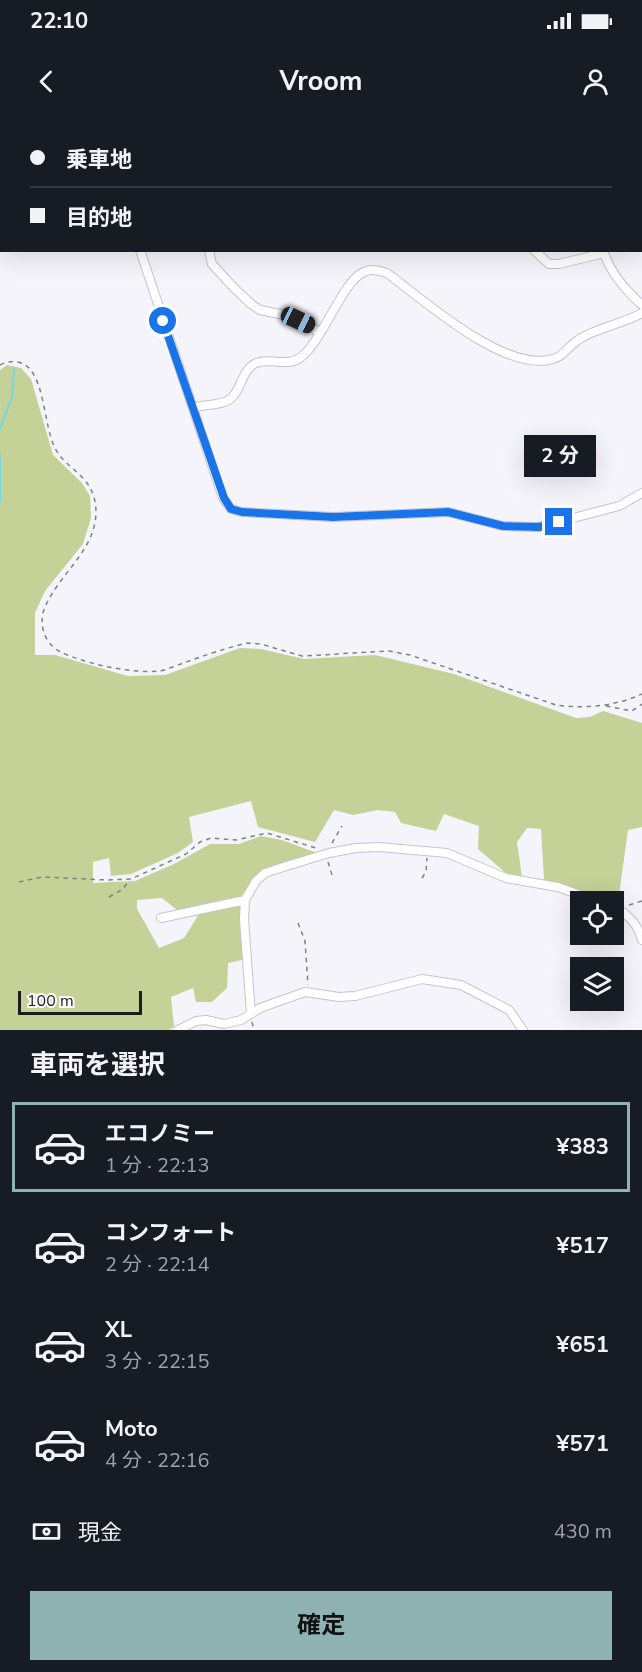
<!DOCTYPE html>
<html lang="ja">
<head>
<meta charset="utf-8">
<style>
  body { margin:0; font-family:"Nunito Sans","Noto Sans JP",sans-serif; background:#242831; color:#f1f3f6; height:100vh; display:flex; flex-direction:column; font-size:22px; white-space:nowrap }
  * { box-sizing:border-box; margin:0 }
  p { font-size:20px; color:#9ea1a6 }
  .icon { flex:none; width:33px; height:33px; fill:none; stroke:currentColor; stroke-width:2; stroke-linecap:round; stroke-linejoin:round }
  .map { position:relative; height:910px; overflow:hidden }
  .drawer { display:flex; flex-direction:column; background:#171b24; flex:1 }
  .drawer>* { flex:none }
  .top-card { position:absolute; left:0px; top:0px; width:642px; height:132px; box-shadow:0 6px 24px #0002; display:grid; align-content:center; height:132px; padding:0 30px; background:#171b24 }
  .buttons { position:absolute; left:570px; top:771px; display:grid; gap:12px }
  .buttons a { display:grid; place-items:center; width:54px; height:54px; border-radius:0px; background:#171b24; box-shadow:0 6px 24px #0002; font-size:30px }
  .scale { position:absolute; left:18px; bottom:15px; width:124px; box-sizing:border-box; padding-left:6px; border:3px solid #1d1c1e; border-top:0; font-size:16px; line-height:21px; white-space:nowrap; color:#1d1c1e; -webkit-text-stroke:4px #fff; paint-order:stroke }
  .end { position:absolute; width:27px; height:27px; margin:-14px; border:8px solid #1a73e8; background:#fff; box-shadow:0 0 0 3px #fff }
  .from { border-radius:50% }
  .bubble { position:absolute; height:42px; border-radius:0px; background:#171b24; box-shadow:0 6px 24px #0002; font-size:20px; font-weight:700; line-height:42px; text-align:center }
  .car { position:absolute; width:18px; height:36px; margin:-18px -9px; border-radius:8px; box-shadow:0 0 4px 2px #0007; background:linear-gradient(#222 24%,#8ab4d8 0 40%,#222 0 76%,#8ab4d8 0 86%,#222 0) }
  .top-card b { display:flex; align-items:center; gap:21px; height:57px; font-size:22px }
  .top-card b+b { border-top:2px solid #363941 }
  .top-card i { width:15px; height:15px; background:#f1f3f6 }
  ul { padding:0; list-style:none }
  li { display:flex; align-items:center; gap:18px; height:90px; margin:0 12px 9px; padding:0 18px; border:3px solid transparent; border-radius:0px }
  li div { flex:1 }
  li b { display:block; font-size:22px }
  li em { font-style:normal; font-weight:700 }
  li.current { border-color:#8eb2b1 }
  li>.icon { width:54px; height:54px; stroke-width:1.5 }
  h2 { padding:0 30px; font-size:27px; line-height:72px }
  .pay { display:flex; align-items:center; gap:15px; height:66px; padding:0 30px; font-size:22px }
  .pay p { margin-inline-start:auto }
  .cta { display:flex; gap:12px; margin-top:auto; padding:12px 30px }
  .cta a { flex:1; height:69px; border-radius:0px; background:#8eb2b1; color:#111; font-size:24px; font-weight:700; line-height:69px; text-align:center }
  .status { display:flex; justify-content:space-between; align-items:center; height:42px; padding:0 30px; background:#171b24; direction:ltr }
  .status svg { height:16px; fill:currentColor }
  header { display:flex; justify-content:space-between; align-items:center; height:78px; padding:0 30px; background:#171b24; font-size:27px; font-weight:700 }
  .map>svg:first-child { display:block }
  .green { fill:#c4d197 }
  .lines { fill:none; stroke-linecap:round; stroke-linejoin:round }
  .stream { stroke:#76d6e2; stroke-width:2 }
  .street-casing { stroke:#c6c4cb; stroke-width:10 }
  .secondary-casing { stroke:#c6c4cb; stroke-width:13 }
  .path { stroke:#818084; stroke-width:1.5; stroke-dasharray:4.5 4.5; stroke-linecap:butt }
  .street { stroke:#fff; stroke-width:8 }
  .secondary { stroke:#fff; stroke-width:10 }
  .route { stroke:#1a73e8; stroke-width:8 }
</style>
</head>
<body>
<div class="status"><b>22:10</b><svg viewBox="0 0 49 12"><path d="M0 12V9h3v3zM5 12V6h3v6zM10 12V3h3v9zM15 12V0h3v12zM26 1h20v11H26zM47 4h2v5h-2z"/></svg></div>
<header><svg class="icon" aria-label="back" viewBox="0 0 24 24"><path d="M15 5l-7 7 7 7"/></svg>Vroom<svg class="icon" aria-label="person" viewBox="0 0 24 24"><circle cx="12" cy="8" r="4"/><path d="M4 21q1-7 8-7t8 7"/></svg></header>
<div class="map">
<svg width="642" height="910" viewBox="0 0 642 910">
  <rect width="100%" height="100%" fill="#f6f4fb"/>
  <path class="green" d="M 7,245 L 21,248 L 31,259 L 53,335 L 82,363 L 90,376 L 91,398 L 83,424 L 45,471 L 35,493 L 35,535 L 55,535 L 128,556 L 165,555 L 240,528 L 261,529 L 304,539 L 375,535 L 454,554 L 576,598 L 590,597 L 603,591 L 642,603 L 642,707 L 628,710 L 618,782 L 544,760 L 541,709 L 527,708 L 517,722 L 522,757 L 507,754 L 478,729 L 479,706 L 444,694 L 436,711 L 401,703 L 395,692 L 378,690 L 353,695 L 334,690 L 315,722 L 258,707 L 251,681 L 189,697 L 193,722 L 178,733 L 131,754 L 111,756 L 109,738 L 93,742 L 93,763 L 135,761 L 174,744 L 210,724 L 239,724 L 261,716 L 282,720 L 317,733 L 263,749 L 255,757 L 241,776 L 177,790 L 162,778 L 137,780 L 137,789 L 159,828 L 184,818 L 199,794 L 241,784 L 242,840 L 228,843 L 227,868 L 212,882 L 196,882 L 193,868 L 171,877 L 174,907 L 169,910 L 0,910 L 0,250 Z"/>
  <g class="lines">
    <path class="stream" d="M 0,309 L 12,277 L 14,249
      M 0,335 L 0,382"/>
    <defs>
      <path id="street" d="M 96,0 L 97,2
        M 630,0 L 634,2
        M 617,2 L 618,0
        M 640,4 L 642,5
        M 0,33 L 2,35
        M 640,120 L 642,121
        M 140,130 L 223,378 L 231,389 L 242,392 L 333,397 L 448,392 L 503,406 L 539,407 L 619,386 L 642,373
        M 209,130 L 212,144 L 234,168 L 251,184 L 260,190 L 289,196 L 310,206 L 319,213
        M 534,130 L 549,144 L 559,144 L 604,133
        M 603,130 C 610,153 625,170 642,185
        M 193,288 C 204,284 219,286 229,280 C 242,271 241,250 256,243 C 271,237 287,248 301,237 C 322,222 343,160 364,152 C 372,148 379,151 387,153 C 425,181 500,249 549,240 C 563,238 567,227 578,220 C 595,208 623,204 642,193
        M 614,787 C 628,794 638,804 642,820
        M 161,798 L 245,780
        M 251,894 L 244,799 L 245,780 L 256,761 L 265,753 L 277,749 L 329,733 L 356,728 L 379,727 L 447,733 L 506,758 L 558,767 L 599,782
        M 178,910 L 196,901 L 206,900 L 224,904 L 241,900 L 260,888 L 305,872 L 339,877 L 355,876 L 422,859 L 461,865 L 509,890 L 523,910"/>
      <path id="secondary" d="M 403,0 L 413,2
        M 640,56 L 642,56"/>
    </defs>
    <use href="#street" class="street-casing"/>
    <use href="#secondary" class="secondary-casing"/>
    <path class="path" d="M 0,245 C 9,240 21,240 29,248 C 45,266 44,303 54,326 C 66,352 96,354 96,393 C 95,431 59,454 45,487 C 38,503 44,523 59,531 C 84,544 133,554 160,551 C 169,549 178,545 186,542 C 206,535 226,528 247,523 L 261,524 L 302,536 L 389,531 L 410,535 L 556,585 C 584,589 616,586 642,574
      M 606,586 L 632,591 L 642,584
      M 332,723 L 342,706
      M 328,742 L 332,755 L 331,758
      M 422,758 L 426,752 L 427,738
      M 19,762 L 42,757 L 107,760 L 131,759 L 186,734 L 200,722 L 211,718 L 236,720 L 267,713 L 316,728
      M 109,777 L 123,769 L 130,759
      M 629,785 L 642,781
      M 298,803 L 305,821 L 308,865
      M 252,902 L 254,910"/>
    <use href="#street" class="street"/>
    <use href="#secondary" class="secondary"/>
  </g>
  <g class="lines">
    <path class="route" d="M 163,201 L 224,378 L 231,389 L 242,392 L 333,397 L 448,392 L 503,406 L 539,407 L 559,402"/>
  </g>
</svg>
<div class="buttons">
<a><svg class="icon" aria-label="locate" viewBox="0 0 24 24"><circle cx="12" cy="12" r="6"/><path d="M12 2v4M12 18v4M2 12h4M18 12h4"/></svg></a>
<a><svg class="icon" aria-label="layers" viewBox="0 0 24 24"><path d="M12 4l9 5-9 5-9-5zM3 14l9 5 9-5"/></svg></a>
</div>
<div class="scale">100 m</div>
<i class="end from" style="left:163px;top:201px"></i>
<i class="end" style="left:559px;top:402px"></i>
<div class="bubble" style="left:524px;top:315px;width:72px">2 分</div>
<i class="car" style="left:298px;top:200px;rotate:115deg"></i>
<div class="top-card">
<b><i class="from"></i>乗車地</b>
<b><i></i>目的地</b>
</div>
</div>
<section class="drawer">
<h2>車両を選択</h2>
<ul>
<li class="current"><svg class="icon" aria-label="car" viewBox="0 0 24 24"><path d="M5 17H2v-5l4-1 3-4h7l3 4 3 1v5h-3M9 17h6M6 11h13"/><circle cx="7" cy="17" r="2"/><circle cx="17" cy="17" r="2"/></svg><div><b>エコノミー</b><p>1 分 · 22:13</p></div><em>¥383</em></li>
<li><svg class="icon" aria-label="car" viewBox="0 0 24 24"><path d="M5 17H2v-5l4-1 3-4h7l3 4 3 1v5h-3M9 17h6M6 11h13"/><circle cx="7" cy="17" r="2"/><circle cx="17" cy="17" r="2"/></svg><div><b>コンフォート</b><p>2 分 · 22:14</p></div><em>¥517</em></li>
<li><svg class="icon" aria-label="car" viewBox="0 0 24 24"><path d="M5 17H2v-5l4-1 3-4h7l3 4 3 1v5h-3M9 17h6M6 11h13"/><circle cx="7" cy="17" r="2"/><circle cx="17" cy="17" r="2"/></svg><div><b>XL</b><p>3 分 · 22:15</p></div><em>¥651</em></li>
<li><svg class="icon" aria-label="car" viewBox="0 0 24 24"><path d="M5 17H2v-5l4-1 3-4h7l3 4 3 1v5h-3M9 17h6M6 11h13"/><circle cx="7" cy="17" r="2"/><circle cx="17" cy="17" r="2"/></svg><div><b>Moto</b><p>4 分 · 22:16</p></div><em>¥571</em></li>
</ul>
<div class="pay"><svg class="icon" aria-label="cash" viewBox="0 0 24 24"><path d="M3 7h18v10H3z"/><circle cx="12" cy="12" r="2"/></svg>現金<p>430 m</p></div>
<div class="cta"><a>確定</a></div>
</section>
</body>
</html>
